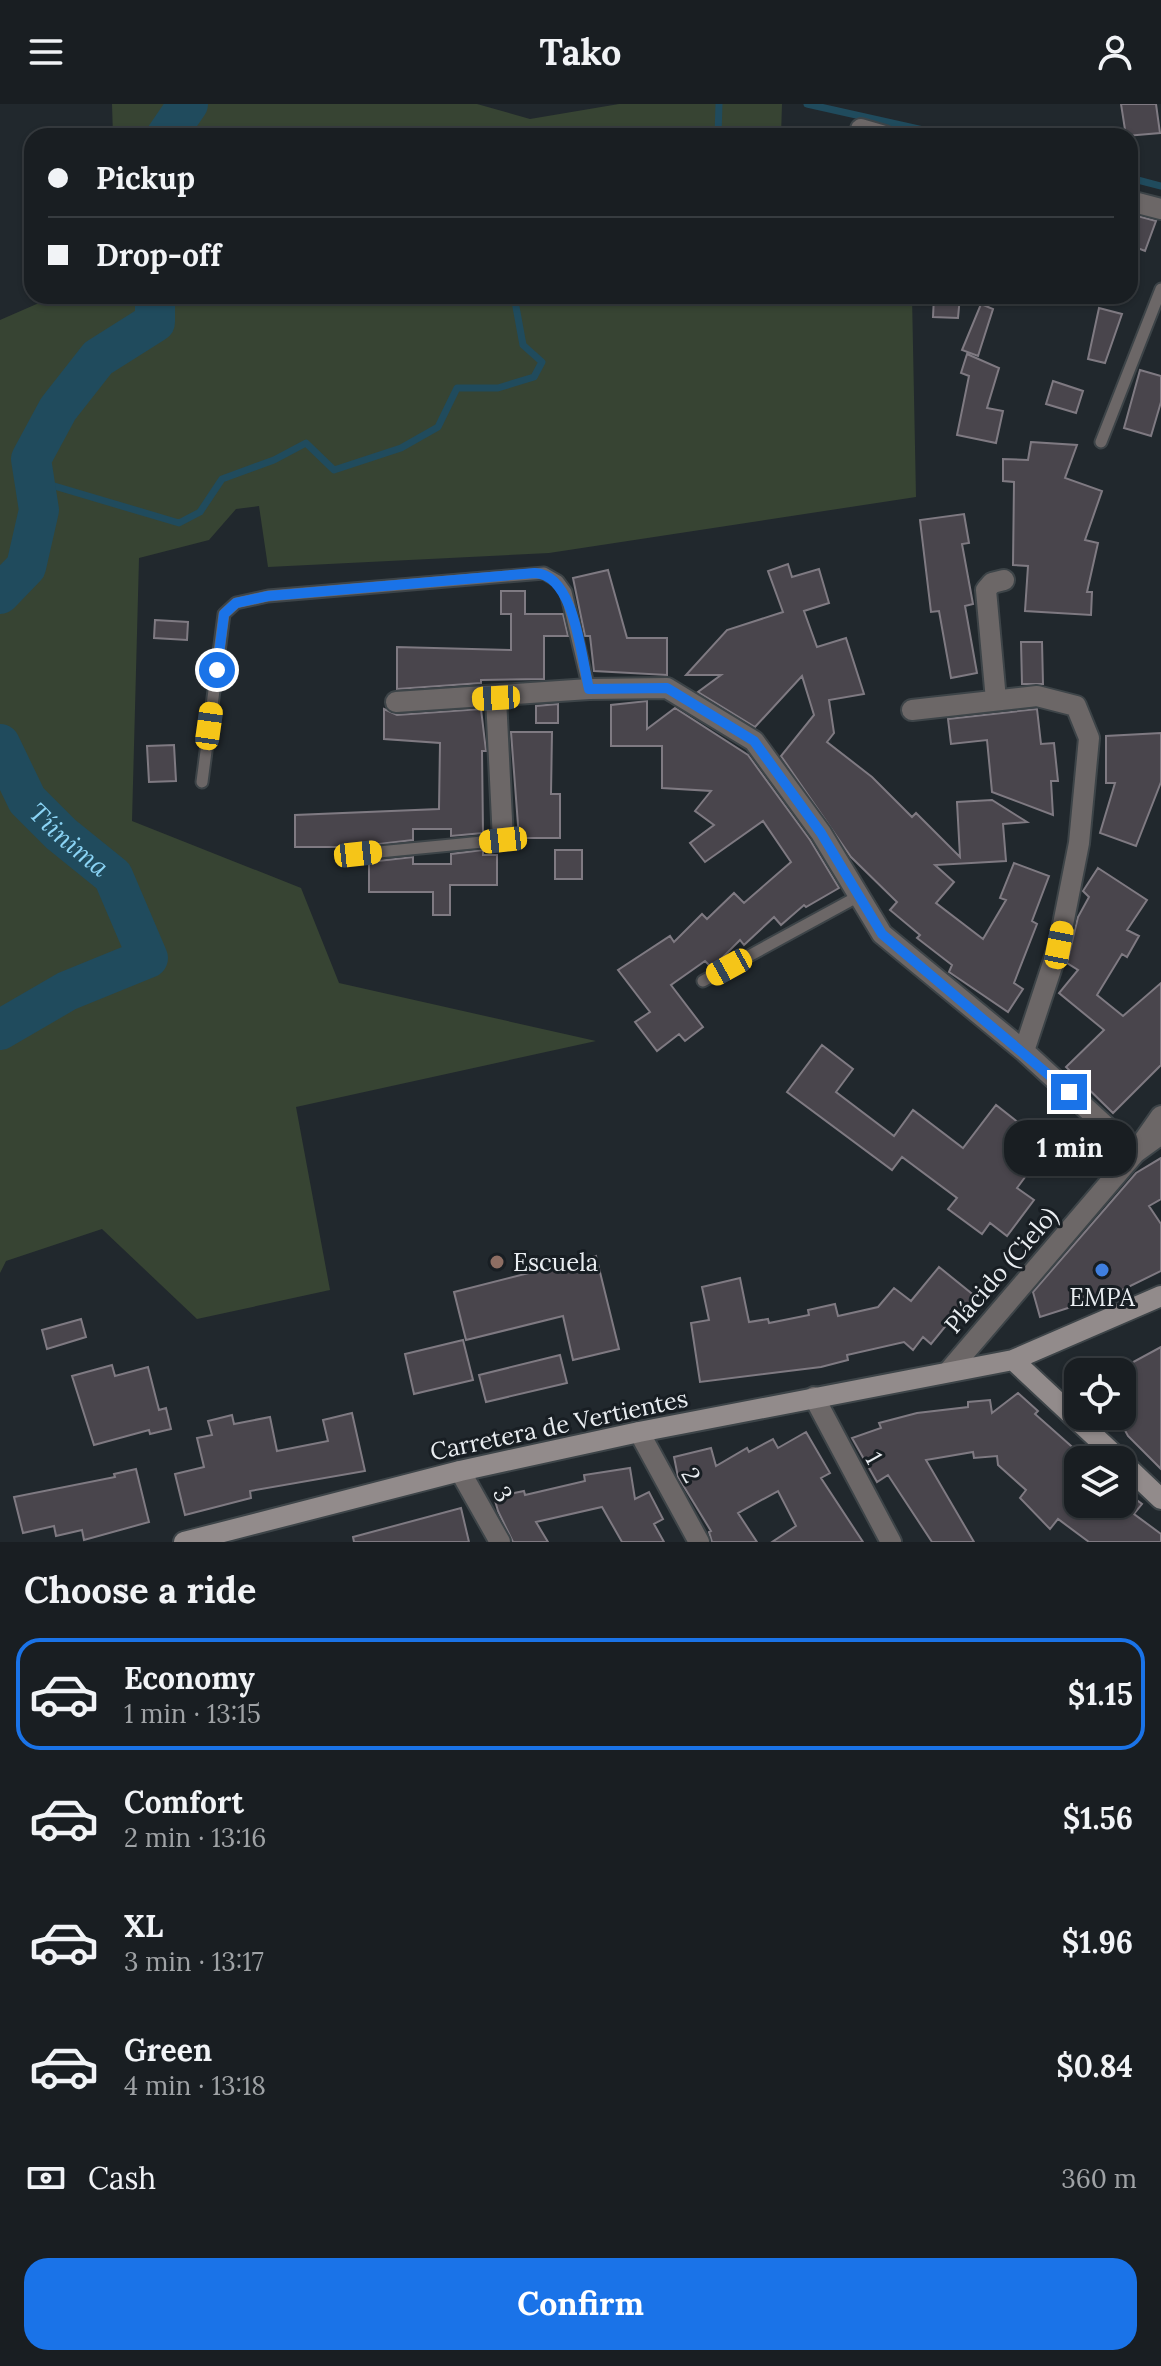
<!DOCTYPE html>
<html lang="en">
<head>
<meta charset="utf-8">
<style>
  body { margin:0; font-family:Lora,serif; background:#22272a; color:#f1f3f6; height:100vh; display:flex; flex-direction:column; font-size:30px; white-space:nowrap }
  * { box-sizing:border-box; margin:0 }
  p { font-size:26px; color:#9fa2a5 }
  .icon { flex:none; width:44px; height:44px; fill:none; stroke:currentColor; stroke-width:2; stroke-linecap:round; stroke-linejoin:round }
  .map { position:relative; height:1438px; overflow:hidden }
  .sheet { display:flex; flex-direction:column; background:#191e22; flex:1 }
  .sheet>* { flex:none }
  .top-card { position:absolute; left:24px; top:24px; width:1114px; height:176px; border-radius:24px; box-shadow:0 2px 6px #0004,0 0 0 2px #373c40; display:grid; align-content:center; height:176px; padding:0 24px; background:#191e22 }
  .buttons { position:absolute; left:1064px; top:1254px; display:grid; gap:16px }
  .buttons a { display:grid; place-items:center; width:72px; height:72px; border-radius:16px; background:#191e22; box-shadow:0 2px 6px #0004,0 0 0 2px #373c40; font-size:40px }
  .end { position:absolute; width:36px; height:36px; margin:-18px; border:10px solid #1a73e8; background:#fff; box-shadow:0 0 0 4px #fff }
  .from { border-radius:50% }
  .bubble { position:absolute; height:56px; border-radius:24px; background:#191e22; box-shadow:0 2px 6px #0004,0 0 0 2px #373c40; font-size:26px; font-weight:700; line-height:56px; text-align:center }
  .car { position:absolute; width:24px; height:48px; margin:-24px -12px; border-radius:10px; box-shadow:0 0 6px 2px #0007; background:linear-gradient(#f5c518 24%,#345 0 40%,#f5c518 0 76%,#345 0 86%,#f5c518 0) }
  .top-card b { display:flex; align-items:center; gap:28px; height:76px; font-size:30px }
  .top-card b+b { border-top:2px solid #373c40 }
  .top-card i { width:20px; height:20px; background:#f1f3f6 }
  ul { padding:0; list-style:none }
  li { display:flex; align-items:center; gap:24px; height:112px; margin:0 16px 12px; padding:0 8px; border:4px solid transparent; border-radius:24px }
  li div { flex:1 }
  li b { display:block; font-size:30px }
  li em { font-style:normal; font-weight:700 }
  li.selected { border-color:#1a73e8 }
  li>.icon { width:72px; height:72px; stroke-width:1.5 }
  h2 { padding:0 24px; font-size:36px; line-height:96px }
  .pay { display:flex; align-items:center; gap:20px; height:88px; padding:0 24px; font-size:30px }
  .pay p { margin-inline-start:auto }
  .action { display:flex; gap:16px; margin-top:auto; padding:16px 24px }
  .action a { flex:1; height:92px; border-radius:24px; background:#1a73e8; color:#fff; font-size:32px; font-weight:700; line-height:92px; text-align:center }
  header { display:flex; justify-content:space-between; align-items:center; height:104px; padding:0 24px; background:#191e22; font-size:36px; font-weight:700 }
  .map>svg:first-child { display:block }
  .green { fill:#374433 }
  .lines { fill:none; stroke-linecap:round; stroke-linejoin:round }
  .stream { stroke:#204b5d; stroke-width:7 }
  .river { stroke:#204b5d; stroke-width:40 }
  .building { fill:#49454c; stroke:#7f7a82; stroke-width:2 }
  .lane-casing { stroke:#3d4448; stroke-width:15 }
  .street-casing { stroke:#3d4448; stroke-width:24 }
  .secondary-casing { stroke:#3d4448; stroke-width:24 }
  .lane { stroke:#6c6767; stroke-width:11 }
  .street { stroke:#6c6767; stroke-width:20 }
  .secondary { stroke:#928b8b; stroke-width:20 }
  .route { stroke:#1a73e8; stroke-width:10 }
  .education-dot { fill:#8d6e63; stroke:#181e23; stroke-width:3 }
  .shop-dot { fill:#3f7fe0; stroke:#181e23; stroke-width:3 }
  .labels { text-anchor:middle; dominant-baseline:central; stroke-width:6; stroke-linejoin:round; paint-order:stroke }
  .poi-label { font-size:24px; fill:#e9edf1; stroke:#181e23; text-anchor:start }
  .street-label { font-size:24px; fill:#e9edf1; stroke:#181e23 }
  .water-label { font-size:26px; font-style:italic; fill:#8bd4f5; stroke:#181e23 }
</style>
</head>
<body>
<header><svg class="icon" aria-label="menu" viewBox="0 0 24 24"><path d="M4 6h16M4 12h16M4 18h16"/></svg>Tako<svg class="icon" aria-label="person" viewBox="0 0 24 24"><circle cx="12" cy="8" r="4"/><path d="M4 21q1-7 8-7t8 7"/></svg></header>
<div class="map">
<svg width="1161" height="1438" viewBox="0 0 1161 1438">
  <rect width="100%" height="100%" fill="#21282d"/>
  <path class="green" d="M 112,0 L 477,0 L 530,15 L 619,0 L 782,0 L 781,32 L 113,32 Z
    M 55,192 L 912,192 L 916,393 L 549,449 L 268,463 L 259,402 L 236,405 L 209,436 L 139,454 L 132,717 L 301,784 L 339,879 L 596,937 L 296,1003 L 330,1186 L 197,1215 L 102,1125 L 6,1157 L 0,1169 L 0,216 Z"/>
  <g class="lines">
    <path class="stream" d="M 807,0 L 950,32
      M 718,32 L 719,0
      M 1130,74 L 1161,82
      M 34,376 L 179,419 L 200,408 L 222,375 L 274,356 L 306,339 L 334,366 L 401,344 L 438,323 L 457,284 L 498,284 L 534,273 L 542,258 L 523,241 L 514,192"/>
    <g class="river">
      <path d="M 166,32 L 188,0"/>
      <path d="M 0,490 L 26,463 L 39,406 L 31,355 L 58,305 L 98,254 L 155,218 L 155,192"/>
      <path id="s1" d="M 0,640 L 27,696 L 61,730 L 113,772 L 148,854 L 67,887 L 0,926"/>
    </g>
  </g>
  <path class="building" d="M 1121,0 L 1156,0 L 1160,29 L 1126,32 Z
    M 1130,110 L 1156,117 L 1145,147 L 1130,141 Z
    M 934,192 L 960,192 L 958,214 L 933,213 Z
    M 981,200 L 993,205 L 978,252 L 962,246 Z
    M 1099,204 L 1122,210 L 1105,259 L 1088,255 Z
    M 967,250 L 999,264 L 987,304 L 1003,307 L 996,339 L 957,331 L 969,272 L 961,269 Z
    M 1140,266 L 1161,272 L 1161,298 L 1151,332 L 1124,324 Z
    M 1053,277 L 1083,287 L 1076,309 L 1046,300 Z
    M 1031,338 L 1077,341 L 1065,374 L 1102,387 L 1085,436 L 1098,439 L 1087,488 L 1092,488 L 1091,511 L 1025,507 L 1028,462 L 1013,461 L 1014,378 L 1003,377 L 1003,355 L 1028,356 Z
    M 964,410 L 969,439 L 962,440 L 973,500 L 965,502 L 977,569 L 951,574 L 939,507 L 931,508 L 920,416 Z
    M 788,460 L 792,473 L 819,465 L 829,499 L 804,507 L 817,543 L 846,534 L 864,590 L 829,596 L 834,629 L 827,638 L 872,673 L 912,713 L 916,709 L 960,753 L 957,698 L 992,696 L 1027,718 L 1003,720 L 1006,757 L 935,761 L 954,778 L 936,799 L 983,835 L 1006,796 L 1000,794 L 1014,759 L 1049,772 L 1032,817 L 1037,820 L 1014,879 L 1023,885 L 1008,908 L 949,868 L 952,861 L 917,834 L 920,831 L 890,806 L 897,798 L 851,753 L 781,652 L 814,611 L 802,572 L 755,623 L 698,588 L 721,571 L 686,571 L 727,526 L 783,508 L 768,467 Z
    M 608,466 L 627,534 L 667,534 L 667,571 L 594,567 L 590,532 L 585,532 L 573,474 Z
    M 501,487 L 525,487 L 525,510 L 563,510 L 568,532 L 544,532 L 544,575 L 481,576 L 481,579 L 397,585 L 397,543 L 511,546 L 511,510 L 501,510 Z
    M 155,516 L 188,518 L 187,536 L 154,534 Z
    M 1021,538 L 1042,538 L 1043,580 L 1022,580 Z
    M 647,597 L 647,625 L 675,604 L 748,651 L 810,736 L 839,784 L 806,803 L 804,801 L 781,821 L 774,813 L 744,841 L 740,836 L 715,861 L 711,863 L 705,857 L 671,881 L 703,923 L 685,937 L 679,930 L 657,947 L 635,918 L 650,908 L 618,866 L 670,832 L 674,838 L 702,810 L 707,815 L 734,789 L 744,799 L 791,758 L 763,717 L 705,758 L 690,739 L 714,721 L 695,707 L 711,687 L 662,684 L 662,642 L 611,642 L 611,601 Z
    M 558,600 L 558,619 L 536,619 L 536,602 Z
    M 384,605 L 397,611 L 481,605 L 486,647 L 482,647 L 483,729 L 451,732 L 451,725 L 413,725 L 413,736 L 353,743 L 295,743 L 295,711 L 439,705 L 440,639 L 384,635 Z
    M 1037,605 L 1041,640 L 1054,639 L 1058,677 L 1051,677 L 1053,711 L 992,688 L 987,636 L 951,640 L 948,615 Z
    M 511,628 L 552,628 L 551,690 L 560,690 L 560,734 L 519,734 Z
    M 1161,629 L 1161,678 L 1136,742 L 1100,729 L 1115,679 L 1106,679 L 1106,632 Z
    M 174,641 L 176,677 L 149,678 L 147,642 Z
    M 483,746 L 483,751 L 497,751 L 497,781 L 450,781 L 450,811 L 433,811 L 433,788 L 369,788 L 369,758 L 413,753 L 413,760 L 451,760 L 451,750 Z
    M 555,746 L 582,746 L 582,775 L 555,775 Z
    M 1098,764 L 1147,796 L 1127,826 L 1139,832 L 1127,853 L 1122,850 L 1097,891 L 1123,912 L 1161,879 L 1161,961 L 1113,1009 L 1066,963 L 1104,926 L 1059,889 L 1078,866 L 1067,859 L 1078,813 L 1089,793 L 1083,787 Z
    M 822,941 L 853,965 L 836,988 L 894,1032 L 913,1006 L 963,1044 L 996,1001 L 1048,1042 L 1017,1084 L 1034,1096 L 1007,1132 L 990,1119 L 982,1130 L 948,1105 L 957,1094 L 902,1053 L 892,1066 L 787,988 Z
    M 1161,1054 L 1161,1095 L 1149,1102 L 1161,1120 L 1161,1167 L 1118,1188 L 1040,1213 L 1033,1188 L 1136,1069 Z
    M 596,1152 L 619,1245 L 573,1256 L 563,1212 L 466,1236 L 454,1188 Z
    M 939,1163 L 976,1193 L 953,1222 L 948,1219 L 931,1240 L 923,1233 L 913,1246 L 904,1238 L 847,1251 L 848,1256 L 821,1263 L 700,1278 L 691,1219 L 709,1216 L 702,1183 L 740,1174 L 749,1218 L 768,1215 L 769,1219 L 809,1211 L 808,1206 L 835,1200 L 838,1212 L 878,1203 L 894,1184 L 911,1197 Z
    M 81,1215 L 86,1233 L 47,1245 L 42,1226 Z
    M 463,1236 L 473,1276 L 414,1290 L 405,1250 Z
    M 1161,1243 L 1161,1365 L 1128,1332 L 1122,1321 L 1122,1264 Z
    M 560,1251 L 567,1279 L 486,1298 L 479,1271 Z
    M 112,1261 L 115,1272 L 148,1263 L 159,1306 L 166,1304 L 171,1325 L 150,1330 L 149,1326 L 94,1341 L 72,1272 Z
    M 1018,1289 L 1038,1307 L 1035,1310 L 1087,1356 L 1078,1356 L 1078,1400 L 1122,1400 L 1122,1385 L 1142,1400 L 1134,1410 L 1161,1430 L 1161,1438 L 1089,1438 L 1058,1415 L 1050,1425 L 1020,1394 L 1026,1386 L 998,1361 L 997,1352 L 974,1354 L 973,1348 L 926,1356 L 974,1438 L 932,1438 L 888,1371 L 877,1378 L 852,1334 L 881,1324 L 879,1319 L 917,1309 L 968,1303 L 968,1298 L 990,1296 L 992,1309 Z
    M 352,1309 L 365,1367 L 250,1387 L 251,1394 L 185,1411 L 175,1370 L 204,1363 L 197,1334 L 212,1331 L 208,1317 L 232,1311 L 234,1320 L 270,1313 L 277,1347 L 328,1337 L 323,1316 Z
    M 806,1328 L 830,1369 L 821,1374 L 863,1438 L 772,1438 L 796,1422 L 778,1387 L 738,1409 L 757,1438 L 712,1438 L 709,1428 L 711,1427 L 678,1373 L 674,1353 L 711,1344 L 716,1362 L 747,1344 L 749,1348 L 773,1335 L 778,1344 Z
    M 630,1364 L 635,1395 L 649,1388 L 663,1415 L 654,1420 L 664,1438 L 622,1438 L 602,1403 L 536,1418 L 548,1438 L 513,1438 L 498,1407 L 494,1393 L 524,1387 L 525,1391 L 585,1377 L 584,1371 Z
    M 136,1365 L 149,1418 L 84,1436 L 82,1426 L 56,1432 L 54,1422 L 23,1429 L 14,1393 L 115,1373 L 114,1370 Z
    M 461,1404 L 469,1438 L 354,1438 L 353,1433 Z"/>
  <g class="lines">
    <defs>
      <path id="lane" d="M 1101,338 L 1161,185
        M 202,678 L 224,510 L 236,499 L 268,492 L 544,469 L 558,477 L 566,488 L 589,585
        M 358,750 L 503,736
        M 703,877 L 857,793"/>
      <path id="street" d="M 861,25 L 885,32
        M 1130,97 L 1161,105
        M 496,594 L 503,736
        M 996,596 L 986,486 L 992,479 L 1004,476
        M 396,598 L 589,585 L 667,584 L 754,637 L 821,729 L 882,830 L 1024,947 L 1135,1049
        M 912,606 L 1037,592 L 1076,602 L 1089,634 L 1079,739 L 1059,841 L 1024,947
        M 1142,1039 L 1161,1012
        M 948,1268 L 1135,1049 L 1161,1030
        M 814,1293 L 891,1438
        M 639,1328 L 699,1438
        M 460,1367 L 500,1438"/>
      <path id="secondary" d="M 1013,1256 L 1120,1356
        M 1122,1358 L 1161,1395
        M 184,1438 L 460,1367 L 639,1328 L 1013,1256 L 1161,1192"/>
    </defs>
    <use href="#lane" class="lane-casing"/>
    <use href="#street" class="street-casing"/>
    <use href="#secondary" class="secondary-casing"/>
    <use href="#lane" class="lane"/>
    <use href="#street" class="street"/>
    <use href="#secondary" class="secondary"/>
  </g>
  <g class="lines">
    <path class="route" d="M 217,566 L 224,510 L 236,499 L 268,492 L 535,469 C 575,471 581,553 589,585 L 667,584 L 754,637 L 821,729 L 882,830 L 1069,988"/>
  </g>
  <circle class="education-dot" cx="497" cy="1158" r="8"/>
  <circle class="shop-dot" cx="1102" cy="1166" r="8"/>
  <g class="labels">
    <g class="poi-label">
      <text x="513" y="1158">Escuela</text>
      <text x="1102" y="1193" text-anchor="middle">EMPA</text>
    </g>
    <g class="street-label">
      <text transform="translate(1001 1166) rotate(-49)">Plácido (Cielo)</text>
      <text transform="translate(559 1321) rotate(-12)">Carretera de Vertientes</text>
      <text transform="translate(874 1354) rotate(61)">1</text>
      <text transform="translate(691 1371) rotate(61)">2</text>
      <text transform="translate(503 1390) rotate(60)">3</text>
    </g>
    <g class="water-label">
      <text stroke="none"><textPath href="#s1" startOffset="120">Tíinima</textPath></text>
    </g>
  </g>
</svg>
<div class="buttons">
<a><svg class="icon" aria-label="locate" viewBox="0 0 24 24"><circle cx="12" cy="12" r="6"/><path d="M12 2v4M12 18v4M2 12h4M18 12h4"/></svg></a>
<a><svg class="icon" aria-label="layers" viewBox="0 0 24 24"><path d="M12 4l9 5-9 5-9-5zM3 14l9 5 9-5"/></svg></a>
</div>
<i class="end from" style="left:217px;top:566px"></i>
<i class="end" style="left:1069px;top:988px"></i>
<div class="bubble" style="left:1004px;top:1016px;width:132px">1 min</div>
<i class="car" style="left:496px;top:594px;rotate:267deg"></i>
<i class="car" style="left:209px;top:622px;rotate:8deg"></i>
<i class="car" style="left:503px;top:736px;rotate:264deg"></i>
<i class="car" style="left:358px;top:750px;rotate:84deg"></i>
<i class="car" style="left:1059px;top:841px;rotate:11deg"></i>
<i class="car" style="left:729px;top:863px;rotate:241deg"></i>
<div class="top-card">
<b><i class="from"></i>Pickup</b>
<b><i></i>Drop-off</b>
</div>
</div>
<section class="sheet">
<h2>Choose a ride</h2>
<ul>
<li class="selected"><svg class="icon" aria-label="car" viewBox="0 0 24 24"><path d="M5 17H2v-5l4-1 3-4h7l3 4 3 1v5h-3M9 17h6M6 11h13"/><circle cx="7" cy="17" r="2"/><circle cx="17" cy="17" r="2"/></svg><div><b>Economy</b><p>1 min · 13:15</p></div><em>$1.15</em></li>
<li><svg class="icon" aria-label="car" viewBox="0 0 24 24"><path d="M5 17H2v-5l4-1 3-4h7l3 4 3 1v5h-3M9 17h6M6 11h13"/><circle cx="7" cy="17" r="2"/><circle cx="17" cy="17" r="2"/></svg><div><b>Comfort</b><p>2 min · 13:16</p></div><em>$1.56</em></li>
<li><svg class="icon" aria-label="car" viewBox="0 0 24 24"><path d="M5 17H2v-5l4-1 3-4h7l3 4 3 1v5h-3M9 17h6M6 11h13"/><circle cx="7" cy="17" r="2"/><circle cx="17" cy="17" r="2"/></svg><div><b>XL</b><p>3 min · 13:17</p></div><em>$1.96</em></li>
<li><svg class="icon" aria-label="car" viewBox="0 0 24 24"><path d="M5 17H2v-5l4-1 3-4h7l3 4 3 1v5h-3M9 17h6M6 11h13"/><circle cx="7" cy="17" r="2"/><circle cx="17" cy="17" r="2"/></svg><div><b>Green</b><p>4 min · 13:18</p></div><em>$0.84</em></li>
</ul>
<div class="pay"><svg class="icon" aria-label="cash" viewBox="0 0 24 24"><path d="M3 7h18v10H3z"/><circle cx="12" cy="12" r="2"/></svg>Cash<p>360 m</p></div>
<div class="action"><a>Confirm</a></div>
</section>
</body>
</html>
